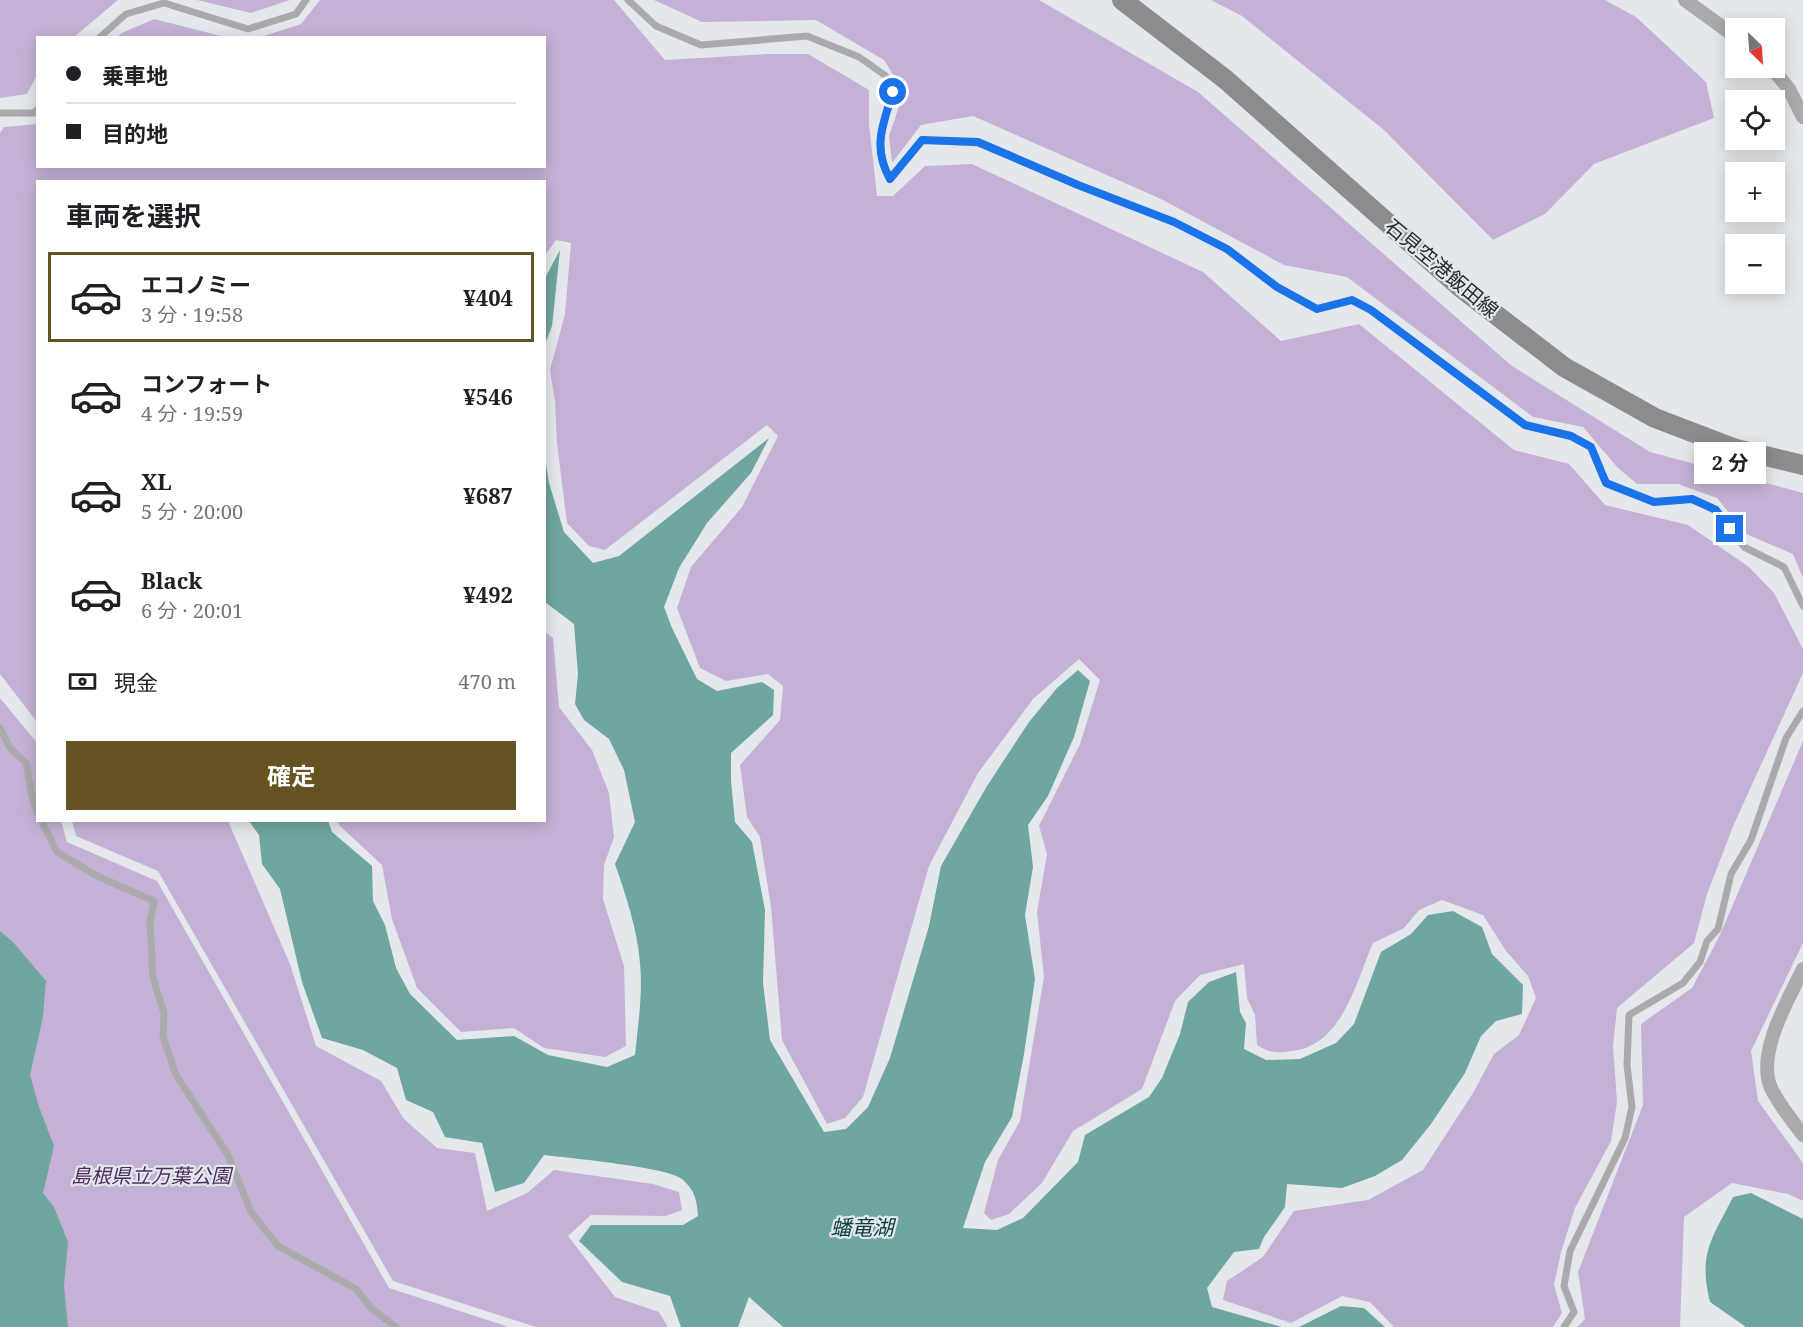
<!DOCTYPE html>
<html lang="ja">
<head>
<meta charset="utf-8">
<style>
  body { margin:0; font-family:"Noto Serif","Noto Sans JP",serif; background:#f2f2f2; color:#202124; height:100vh; display:flex; flex-direction:column; font-size:22px; white-space:nowrap }
  * { box-sizing:border-box; margin:0 }
  p { font-size:20px; color:#757577 }
  .icon { flex:none; width:33px; height:33px; fill:none; stroke:currentColor; stroke-width:2; stroke-linecap:round; stroke-linejoin:round }
  .map { position:relative; flex:1; overflow:hidden }
  .details { position:absolute; left:36px; top:180px; width:510px; height:642px; display:flex; flex-direction:column; background:#fff; border-radius:0px; box-shadow:0 3px 15px #0003 }
  .details>* { flex:none }
  .banner { position:absolute; left:36px; top:36px; width:510px; height:132px; border-radius:0px; box-shadow:0 3px 15px #0003; display:grid; align-content:center; height:132px; padding:0 30px; background:#fff }
  .needle { width:39px; rotate:155deg }
  .tools { position:absolute; left:1725px; top:18px; display:grid; gap:12px }
  .tools a { display:grid; place-items:center; width:60px; height:60px; border-radius:0px; background:#fff; box-shadow:0 3px 15px #0003; font-size:30px }
  .end { position:absolute; width:27px; height:27px; margin:-14px; border:8px solid #1a73e8; background:#fff; box-shadow:0 0 0 3px #fff }
  .from { border-radius:50% }
  .bubble { position:absolute; height:42px; border-radius:0px; background:#fff; box-shadow:0 3px 15px #0003; font-size:20px; font-weight:700; line-height:42px; text-align:center }
  .banner b { display:flex; align-items:center; gap:21px; height:57px; font-size:22px }
  .banner b+b { border-top:2px solid #e0e0e0 }
  .banner i { width:15px; height:15px; background:#202124 }
  ul { padding:0; list-style:none }
  li { display:flex; align-items:center; gap:18px; height:90px; margin:0 12px 9px; padding:0 18px; border:3px solid transparent; border-radius:0px }
  li div { flex:1 }
  li b { display:block; font-size:22px }
  li em { font-style:normal; font-weight:700 }
  li.selected { border-color:#655422 }
  li>.icon { width:54px; height:54px; stroke-width:1.5 }
  h2 { padding:0 30px; font-size:27px; line-height:72px }
  .pay { display:flex; align-items:center; gap:15px; height:66px; padding:0 30px; font-size:22px }
  .pay p { margin-inline-start:auto }
  .button { display:flex; gap:12px; margin-top:auto; padding:12px 30px }
  .button a { flex:1; height:69px; border-radius:0px; background:#655422; color:#fff; font-size:24px; font-weight:700; line-height:69px; text-align:center }
  .map>svg:first-child { display:block }
  .green { fill:#c5b1d5 }
  .water { fill:#6fa69f }
  .lines { fill:none; stroke-linecap:round; stroke-linejoin:round }
  .service { stroke:#aaaaac; stroke-width:7 }
  .minor { stroke:#aaaaac; stroke-width:14 }
  .secondary { stroke:#8c8c8f; stroke-width:20 }
  .route { stroke:#1a73e8; stroke-width:8 }
  .labels { text-anchor:middle; dominant-baseline:central; stroke-width:4.5; stroke-linejoin:round; paint-order:stroke }
  .street-label { font-size:20px; fill:#28292a; stroke:#e4e8ec }
  .park-label { font-size:20px; font-style:italic; fill:#4b2d5e; stroke:#e4e8ec }
  .water-label { font-size:21px; font-style:italic; fill:#0c403b; stroke:#e4e8ec }
</style>
</head>
<body>
<div class="map">
<svg width="1803" height="1327" viewBox="0 0 1803 1327">
  <rect width="100%" height="100%" fill="#e4e8ec"/>
  <path class="green" d="M 0,0 L 118,0 L 74,37 L 38,38 L 37,75 L 27,94 L 0,98 Z
    M 197,0 L 290,0 L 251,13 Z
    M 320,0 L 614,0 L 665,60 L 767,54 L 808,54 L 869,90 L 869,124 L 877,196 L 893,196 L 925,166 L 972,164 L 1203,272 L 1281,341 L 1359,324 L 1514,450 L 1569,464 L 1605,505 L 1688,525 L 1749,567 L 1774,593 L 1803,649 L 1803,673 L 1734,824 L 1707,894 L 1694,943 L 1617,1008 L 1613,1046 L 1617,1102 L 1611,1141 L 1575,1208 L 1561,1252 L 1554,1285 L 1562,1313 L 1553,1327 L 1394,1327 L 1370,1302 L 1342,1296 L 1291,1323 L 1223,1300 L 1227,1281 L 1263,1257 L 1294,1211 L 1368,1200 L 1423,1170 L 1473,1093 L 1494,1054 L 1519,1035 L 1536,998 L 1528,976 L 1506,951 L 1483,915 L 1442,900 L 1419,910 L 1404,928 L 1373,943 C 1356,982 1342,1046 1292,1051 C 1275,1053 1272,1054 1257,1045 L 1255,1015 L 1247,998 L 1244,964 L 1200,975 L 1175,1001 L 1142,1089 L 1073,1131 L 1042,1183 L 1009,1214 L 991,1220 L 984,1213 L 998,1160 L 1020,1121 L 1044,977 L 1037,912 L 1047,854 L 1039,826 L 1080,744 L 1100,680 L 1079,659 L 1033,699 L 978,773 L 929,866 L 863,1097 L 845,1118 L 827,1124 L 782,1040 L 771,907 L 760,837 L 747,817 L 740,765 L 780,720 L 783,686 L 768,674 L 726,681 L 700,668 L 677,608 L 691,567 L 742,507 L 778,436 L 767,425 L 605,550 L 589,546 L 567,523 L 557,443 L 555,401 L 550,370 L 565,314 L 571,243 L 556,240 L 545,255 L 544,182 L 38,182 L 37,722 L 0,674 L 0,133 L 4,127 L 37,124 L 38,166 L 544,166 L 544,38 L 261,37 L 301,24 Z
    M 654,0 L 1039,0 L 1198,92 L 1512,366 L 1650,452 L 1803,493 L 1803,578 L 1793,554 L 1746,534 L 1717,498 L 1678,484 L 1637,484 L 1618,468 L 1583,427 L 1533,417 L 1347,277 L 1284,265 L 1161,199 L 973,116 L 921,125 L 892,163 L 889,136 L 904,92 L 884,60 L 816,20 L 702,22 Z
    M 1211,0 L 1605,0 L 1636,17 L 1706,82 L 1714,118 L 1594,164 L 1545,214 L 1493,240 L 1384,130 L 1242,16 Z
    M 154,19 L 225,37 L 117,37 L 122,33 Z
    M 545,632 L 553,638 L 559,707 L 592,750 L 609,793 L 614,837 L 604,865 L 603,899 L 624,966 L 626,1046 L 605,1057 L 544,1048 L 514,1028 L 461,1032 L 417,988 L 392,919 L 382,865 L 340,826 L 337,821 L 544,820 Z
    M 0,698 L 37,743 L 38,820 L 61,821 L 67,842 L 157,881 L 389,1288 L 509,1327 L 0,1327 Z
    M 1803,741 L 1803,943 L 1751,1051 L 1758,1101 L 1803,1163 L 1803,1201 L 1788,1194 L 1732,1183 L 1684,1217 L 1680,1327 L 1577,1327 L 1585,1319 L 1578,1272 L 1643,1105 L 1641,1024 L 1692,988 L 1719,937 Z
    M 72,821 L 228,821 L 290,964 L 316,1046 L 381,1081 L 404,1119 L 437,1148 L 475,1153 L 487,1211 L 527,1193 L 554,1170 L 653,1184 L 679,1192 L 682,1210 L 666,1216 L 591,1215 L 568,1236 L 615,1297 L 659,1312 L 668,1327 L 536,1327 L 393,1281 L 158,871 L 76,836 Z"/>
  <path class="water" d="M 560,250 L 552,326 L 545,344 L 545,278 Z
    M 769,438 L 751,473 L 707,523 L 679,568 L 664,607 L 672,628 L 697,679 L 717,691 L 762,682 L 774,690 L 773,715 L 731,753 L 731,781 L 735,822 L 752,842 L 765,910 L 763,983 L 770,1040 L 824,1132 L 846,1129 L 868,1107 L 890,1058 L 929,926 L 941,866 L 987,786 L 1029,722 L 1057,688 L 1078,670 L 1090,681 L 1074,737 L 1048,796 L 1028,825 L 1033,867 L 1025,915 L 1035,979 L 1024,1054 L 1012,1117 L 985,1162 L 963,1228 L 997,1230 L 1023,1218 L 1078,1162 L 1085,1135 L 1149,1097 L 1162,1078 L 1180,1034 L 1188,1002 L 1209,982 L 1236,972 L 1240,1012 L 1246,1023 L 1244,1049 L 1266,1060 L 1300,1059 L 1336,1043 L 1354,1024 L 1381,952 L 1411,934 L 1428,915 L 1453,911 L 1482,927 L 1492,954 L 1523,985 L 1522,1014 L 1496,1021 L 1481,1036 L 1465,1073 L 1431,1124 L 1402,1160 L 1375,1176 L 1342,1188 L 1287,1184 L 1285,1207 L 1264,1237 L 1259,1249 L 1234,1252 L 1207,1288 L 1212,1307 L 1282,1327 L 783,1327 L 749,1297 L 738,1327 L 681,1327 L 670,1296 L 622,1282 L 579,1241 L 591,1225 L 683,1225 L 698,1216 C 697,1201 695,1190 682,1179 C 667,1167 569,1158 544,1155 L 524,1183 L 495,1192 L 482,1143 L 445,1137 L 433,1112 L 406,1100 L 397,1068 L 363,1050 L 322,1038 L 302,982 L 280,889 L 262,864 L 259,835 L 249,821 L 328,821 L 332,832 L 372,866 L 373,901 L 385,925 L 396,968 L 410,994 L 457,1040 L 514,1036 L 548,1055 L 607,1067 L 635,1055 C 638,1025 643,993 640,963 C 637,928 626,896 615,864 L 635,822 L 624,770 L 609,739 L 584,720 L 575,704 L 578,674 L 574,624 L 545,602 L 545,458 L 549,483 L 564,532 L 593,563 L 619,556 Z
    M 0,931 L 13,942 L 46,981 L 43,1017 L 30,1075 L 39,1107 L 54,1146 L 43,1193 L 54,1207 L 68,1242 L 64,1286 L 68,1327 L 0,1327 Z
    M 1751,1193 L 1803,1219 L 1803,1327 L 1746,1327 L 1710,1302 C 1698,1253 1712,1239 1733,1197 Z
    M 1341,1306 L 1364,1308 L 1385,1327 L 1299,1327 Z"/>
  <g class="lines">
    <path class="service" d="M 628,0 L 656,26 L 701,45 L 807,36 L 859,57 L 886,76 L 893,92 C 883,124 873,147 890,179 L 923,140 L 978,143 L 1078,185 L 1174,222 L 1227,249 L 1277,287 L 1317,309 L 1352,300 L 1371,310 L 1525,425 L 1571,436 L 1591,447 L 1606,483 L 1654,502 L 1692,499 L 1716,510 L 1744,547 L 1784,567 L 1803,606
      M 99,38 L 126,14 L 164,3 L 248,29 L 296,14 L 306,0
      M 0,113 L 34,113 L 38,109
      M 0,728 L 10,748 L 26,763 L 33,801 L 38,813
      M 41,820 L 57,852 L 97,876 L 154,901 L 150,923 L 153,978 L 164,1013 L 163,1036 L 176,1075 L 228,1155 L 251,1212 L 278,1246 L 356,1289 L 371,1308 L 396,1327
      M 1564,1327 L 1574,1312 L 1564,1286 L 1570,1251 L 1625,1138 L 1632,1107 L 1627,1065 L 1629,1015 L 1683,983 L 1700,962 L 1707,941 L 1718,929 L 1731,874 L 1751,840 L 1786,738 L 1803,711"/>
    <path class="minor" d="M 1685,0 L 1736,37
      M 1772,68 L 1789,89 L 1803,117
      M 1803,969 C 1788,1000 1756,1054 1771,1088 C 1779,1105 1792,1120 1803,1135"/>
    <path class="secondary" d="M 1122,0 L 1225,79 L 1460,287 L 1564,367 L 1655,418 L 1736,449 L 1803,465"/>
  </g>
  <g class="lines">
    <path class="route" d="M 893,92 C 883,124 872,147 890,179 L 922,140 L 978,142 L 1078,185 L 1174,222 L 1227,249 L 1277,287 L 1317,309 L 1352,300 L 1371,310 L 1525,425 L 1571,436 L 1591,447 L 1606,483 L 1654,502 L 1692,499 L 1716,510 L 1730,529"/>
  </g>
  <g class="labels">
    <g class="street-label">
      <text transform="translate(1442 268) rotate(40)">石見空港飯田線</text>
    </g>
    <g class="park-label">
      <text x="151" y="1175">島根県立万葉公園</text>
    </g>
    <g class="water-label">
      <text x="862" y="1227">蟠竜湖</text>
    </g>
  </g>
</svg>
<div class="tools">
<a><svg class="needle" viewBox="-14 -14 28 28"><path d="M0-13l5 13h-10z" fill="#e53935"/><path d="M0 13l5-13h-10z" fill="#757577"/></svg></a>
<a><svg class="icon" aria-label="locate" viewBox="0 0 24 24"><circle cx="12" cy="12" r="6"/><path d="M12 2v4M12 18v4M2 12h4M18 12h4"/></svg></a>
<a>+</a>
<a>−</a>
</div>
<i class="end from" style="left:893px;top:92px"></i>
<i class="end" style="left:1730px;top:529px"></i>
<div class="bubble" style="left:1694px;top:442px;width:72px">2 分</div>
<div class="banner">
<b><i class="from"></i>乗車地</b>
<b><i></i>目的地</b>
</div>
<section class="details">
<h2>車両を選択</h2>
<ul>
<li class="selected"><svg class="icon" aria-label="car" viewBox="0 0 24 24"><path d="M5 17H2v-5l4-1 3-4h7l3 4 3 1v5h-3M9 17h6M6 11h13"/><circle cx="7" cy="17" r="2"/><circle cx="17" cy="17" r="2"/></svg><div><b>エコノミー</b><p>3 分 · 19:58</p></div><em>¥404</em></li>
<li><svg class="icon" aria-label="car" viewBox="0 0 24 24"><path d="M5 17H2v-5l4-1 3-4h7l3 4 3 1v5h-3M9 17h6M6 11h13"/><circle cx="7" cy="17" r="2"/><circle cx="17" cy="17" r="2"/></svg><div><b>コンフォート</b><p>4 分 · 19:59</p></div><em>¥546</em></li>
<li><svg class="icon" aria-label="car" viewBox="0 0 24 24"><path d="M5 17H2v-5l4-1 3-4h7l3 4 3 1v5h-3M9 17h6M6 11h13"/><circle cx="7" cy="17" r="2"/><circle cx="17" cy="17" r="2"/></svg><div><b>XL</b><p>5 分 · 20:00</p></div><em>¥687</em></li>
<li><svg class="icon" aria-label="car" viewBox="0 0 24 24"><path d="M5 17H2v-5l4-1 3-4h7l3 4 3 1v5h-3M9 17h6M6 11h13"/><circle cx="7" cy="17" r="2"/><circle cx="17" cy="17" r="2"/></svg><div><b>Black</b><p>6 分 · 20:01</p></div><em>¥492</em></li>
</ul>
<div class="pay"><svg class="icon" aria-label="cash" viewBox="0 0 24 24"><path d="M3 7h18v10H3z"/><circle cx="12" cy="12" r="2"/></svg>現金<p>470 m</p></div>
<div class="button"><a>確定</a></div>
</section>
</div>
</body>
</html>
